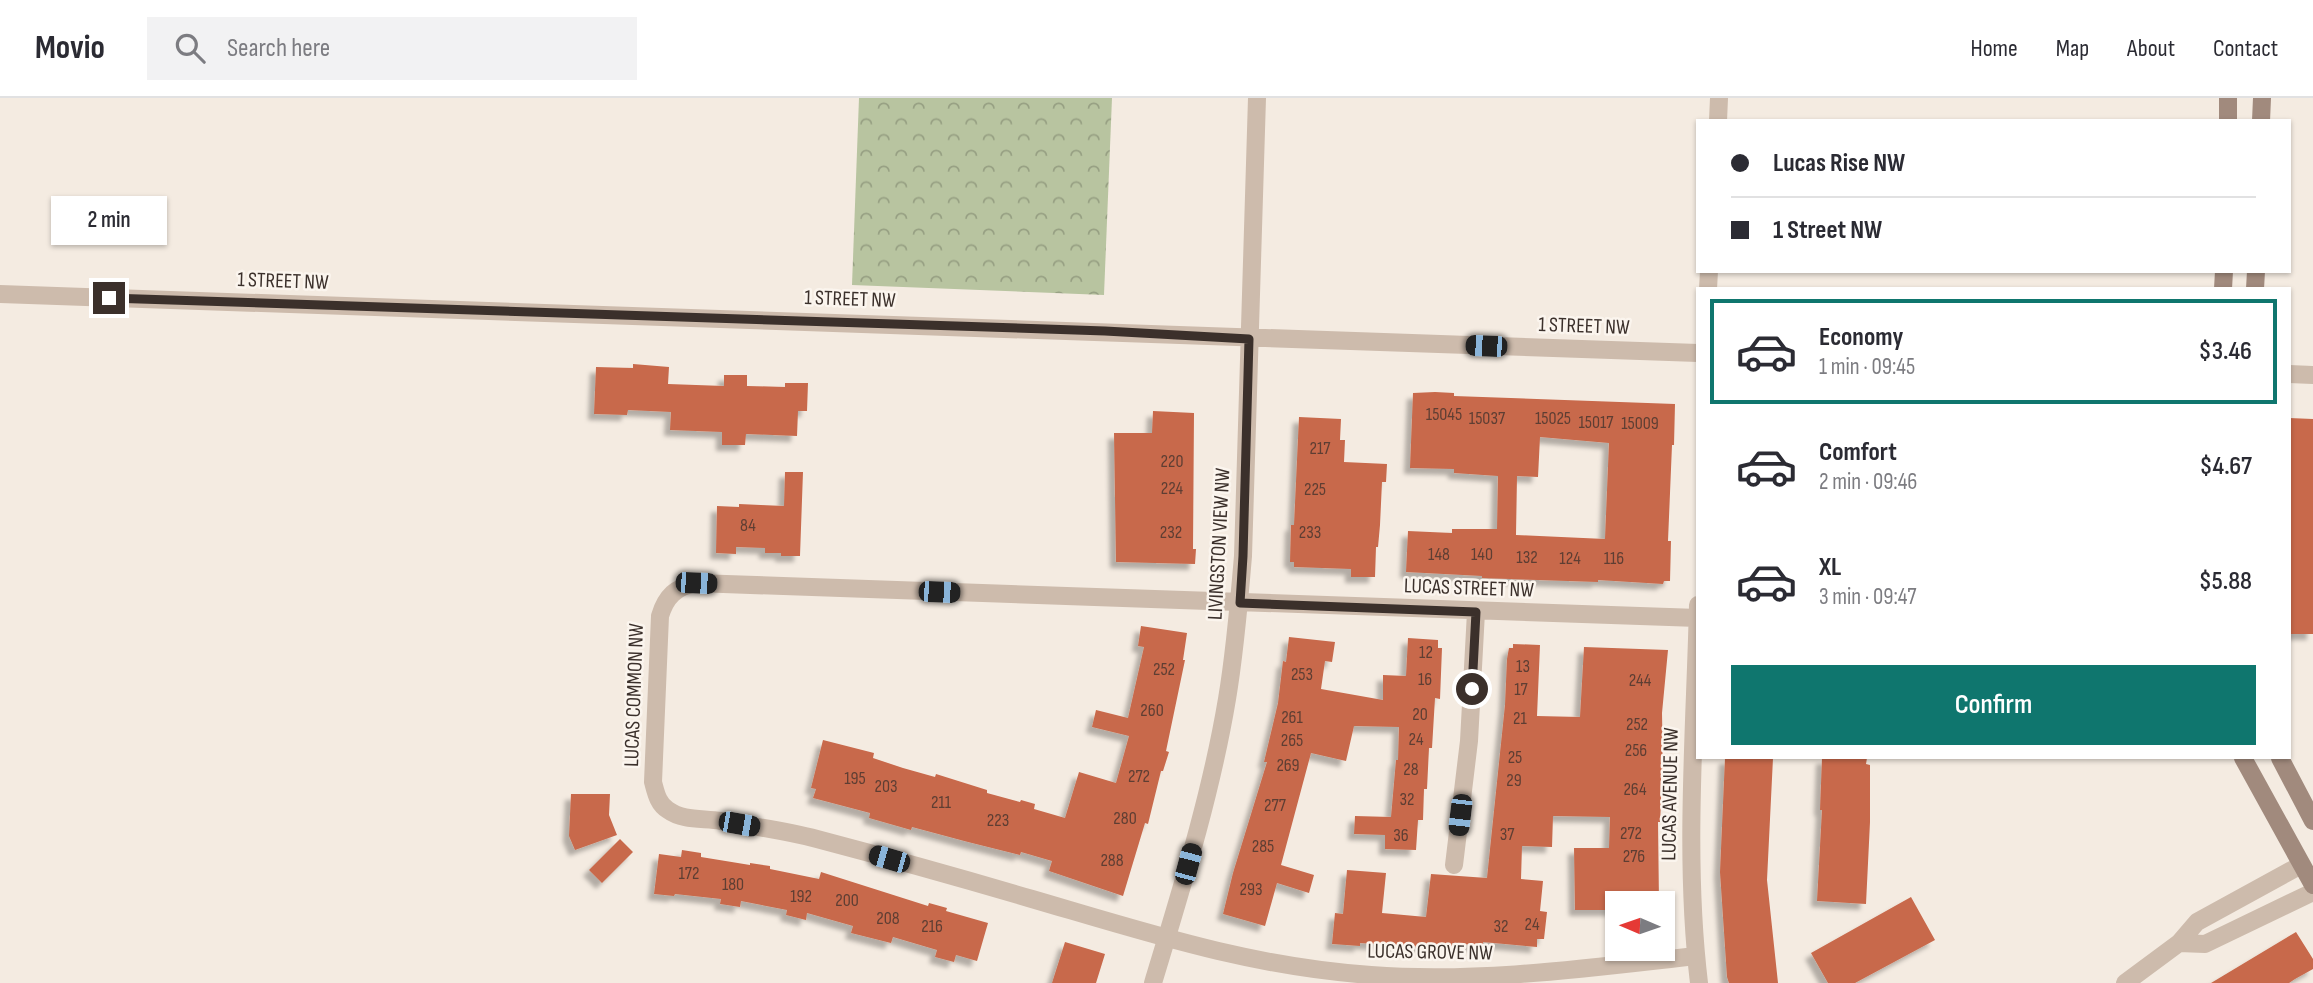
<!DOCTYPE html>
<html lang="en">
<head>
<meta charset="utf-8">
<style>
  body { margin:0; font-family:"Sofia Sans Condensed",sans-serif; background:#f2f2f3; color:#2b2b33; height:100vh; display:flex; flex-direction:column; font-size:26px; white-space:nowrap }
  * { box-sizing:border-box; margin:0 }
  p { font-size:23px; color:#7c7c81 }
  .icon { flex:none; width:38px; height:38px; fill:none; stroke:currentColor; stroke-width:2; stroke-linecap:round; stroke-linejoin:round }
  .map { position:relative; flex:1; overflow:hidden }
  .sheet { position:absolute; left:1696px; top:189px; width:595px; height:472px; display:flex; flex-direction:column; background:#fff; border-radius:0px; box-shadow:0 2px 5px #0004 }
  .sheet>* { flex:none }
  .banner { position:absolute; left:1696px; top:21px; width:595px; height:154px; border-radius:0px; box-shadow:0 2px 5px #0004; display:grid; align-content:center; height:154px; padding:0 35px; background:#fff }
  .needle { width:46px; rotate:272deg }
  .fabs { position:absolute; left:1605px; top:793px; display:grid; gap:14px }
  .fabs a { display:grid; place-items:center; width:70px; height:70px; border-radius:0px; background:#fff; box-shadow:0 2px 5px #0004; font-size:35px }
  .end { position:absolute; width:32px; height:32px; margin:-16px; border:9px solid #3b302b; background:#fff; box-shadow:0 0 0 4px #fff }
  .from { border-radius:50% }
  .bubble { position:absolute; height:49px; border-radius:0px; background:#fff; box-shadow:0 2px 5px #0004; font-size:23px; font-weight:600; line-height:49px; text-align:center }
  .car { position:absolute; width:21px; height:42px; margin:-21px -10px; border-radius:9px; box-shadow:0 0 5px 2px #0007; background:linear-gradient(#222 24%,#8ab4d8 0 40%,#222 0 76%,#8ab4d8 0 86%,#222 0) }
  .banner b { display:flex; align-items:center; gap:24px; height:66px; font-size:26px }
  .banner b+b { border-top:2px solid #e1e1e2 }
  .banner i { width:18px; height:18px; background:#2b2b33 }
  ul { padding:12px 0 0; list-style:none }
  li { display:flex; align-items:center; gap:21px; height:105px; margin:0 14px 10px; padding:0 21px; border:4px solid transparent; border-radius:0px }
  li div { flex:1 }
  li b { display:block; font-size:26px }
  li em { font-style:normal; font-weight:600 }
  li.current { border-color:#0f766e }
  li>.icon { width:63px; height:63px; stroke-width:1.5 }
  .cta { display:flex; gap:14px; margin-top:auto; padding:14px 35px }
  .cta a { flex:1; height:80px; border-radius:0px; background:#0f766e; color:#fff; font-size:28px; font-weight:600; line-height:80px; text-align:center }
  header { display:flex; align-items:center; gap:42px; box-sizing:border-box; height:98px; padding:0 35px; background:#fff; border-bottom:2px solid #e1e1e2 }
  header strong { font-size:33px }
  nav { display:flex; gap:38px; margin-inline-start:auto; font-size:24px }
  .search { width:490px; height:63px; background:#f2f2f3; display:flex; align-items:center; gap:18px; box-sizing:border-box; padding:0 24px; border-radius:0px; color:#7c7c81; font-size:26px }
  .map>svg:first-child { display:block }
  .park { fill:url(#park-crowns) }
  .building { fill:#c8694b; fill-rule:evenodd; filter:url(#shadow) }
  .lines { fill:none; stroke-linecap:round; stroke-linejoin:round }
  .street { stroke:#cdbbac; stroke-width:18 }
  .secondary { stroke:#a18a7d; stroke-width:18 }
  .route { stroke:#3b302b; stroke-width:9 }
  .labels { text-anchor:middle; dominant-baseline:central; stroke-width:5; stroke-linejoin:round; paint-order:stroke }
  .number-label { font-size:18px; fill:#5e3e33 }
  .street-label { font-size:21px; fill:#3b302b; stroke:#fbf5ee }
</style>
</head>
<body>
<header>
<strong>Movio</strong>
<div class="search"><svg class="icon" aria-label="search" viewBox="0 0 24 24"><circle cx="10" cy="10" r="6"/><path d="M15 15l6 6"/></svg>Search here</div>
<nav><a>Home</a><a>Map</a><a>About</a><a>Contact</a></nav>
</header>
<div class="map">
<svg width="2313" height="885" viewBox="0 0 2313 885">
  <defs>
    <pattern id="park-crowns" width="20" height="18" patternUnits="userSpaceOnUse" patternTransform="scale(1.75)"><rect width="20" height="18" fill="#b8c4a0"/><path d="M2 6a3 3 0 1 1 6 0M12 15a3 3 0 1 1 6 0" fill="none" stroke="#97a083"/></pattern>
    <filter id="shadow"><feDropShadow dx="-6" dy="6" stdDeviation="2" flood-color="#0004"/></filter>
  </defs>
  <rect width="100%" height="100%" fill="#f4ebe1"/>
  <path class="park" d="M 859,0 L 1112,0 L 1104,197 L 852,187 Z"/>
  <path class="building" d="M 633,266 L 669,269 L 668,286 L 724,288 L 724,277 L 747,277 L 747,288 L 785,289 L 785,285 L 808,285 L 807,313 L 798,313 L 797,338 L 746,336 L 745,347 L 722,347 L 722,334 L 670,332 L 671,314 L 628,312 L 627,317 L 594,316 L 596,269 L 633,270 Z
    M 1435,294 L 1454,295 L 1454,298 L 1675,306 L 1674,347 L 1672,347 L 1668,443 L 1671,443 L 1670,483 L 1664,483 L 1663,486 L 1598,482 L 1598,484 L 1482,480 L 1482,478 L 1406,474 L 1408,433 L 1452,435 L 1452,431 L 1497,431 L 1498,378 L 1454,375 L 1454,371 L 1410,370 L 1413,295 ZM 1540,339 L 1609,345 L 1605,441 L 1516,437 L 1517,378 L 1538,379 Z
    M 1153,313 L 1194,315 L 1193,451 L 1196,451 L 1195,466 L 1116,464 L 1114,335 L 1152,335 Z
    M 1299,319 L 1341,321 L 1340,342 L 1345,342 L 1344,364 L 1387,366 L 1386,384 L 1382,384 L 1380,427 L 1378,449 L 1376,449 L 1375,479 L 1351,479 L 1351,471 L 1294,469 L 1294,464 L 1290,464 L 1291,427 L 1294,427 Z
    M 2289,320 L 2313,321 L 2313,536 L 2289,536 Z
    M 785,374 L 803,374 L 800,458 L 781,458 L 781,455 L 765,455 L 765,450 L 736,449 L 736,456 L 716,455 L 717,408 L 739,409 L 739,406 L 784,408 Z
    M 1141,528 L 1187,535 L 1183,562 L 1185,562 L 1166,653 L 1169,654 L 1163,673 L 1161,673 L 1148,726 L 1145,725 L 1123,798 L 1049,773 L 1052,763 L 1021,754 L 1020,757 L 968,744 L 912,729 L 911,732 L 869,720 L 870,715 L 813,700 L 816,691 L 811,690 L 823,642 L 874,655 L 873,660 L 903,670 L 935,679 L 936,676 L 987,692 L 987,695 L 1020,704 L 1021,702 L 1035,706 L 1034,711 L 1065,720 L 1079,674 L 1116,685 L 1129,638 L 1092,629 L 1096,612 L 1128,620 L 1144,549 L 1138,548 Z
    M 1289,539 L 1335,544 L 1332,564 L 1325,563 L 1321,591 L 1383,602 L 1383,577 L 1406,578 L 1408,540 L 1438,542 L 1438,550 L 1442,550 L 1440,601 L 1435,600 L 1432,650 L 1429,650 L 1427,691 L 1424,691 L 1423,722 L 1418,722 L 1416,752 L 1385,751 L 1385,737 L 1354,736 L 1355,718 L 1391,719 L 1396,662 L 1398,662 L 1399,629 L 1354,628 L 1346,663 L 1311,655 L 1281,767 L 1314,777 L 1309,795 L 1277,785 L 1265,828 L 1223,816 L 1233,775 L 1267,664 L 1264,664 L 1278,605 L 1283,563 L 1286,564 Z
    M 1513,546 L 1540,547 L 1537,618 L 1580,619 L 1584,549 L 1668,552 L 1662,615 L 1663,673 L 1661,673 L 1661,705 L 1660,724 L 1658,724 L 1659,805 L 1617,805 L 1617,812 L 1575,812 L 1574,750 L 1609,750 L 1610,719 L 1553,718 L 1552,749 L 1522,748 L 1521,781 L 1543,783 L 1540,813 L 1547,814 L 1544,841 L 1537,841 L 1537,849 L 1483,844 L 1483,848 L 1452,845 L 1451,851 L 1360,845 L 1360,848 L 1332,846 L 1335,815 L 1343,816 L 1347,772 L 1386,775 L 1382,815 L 1426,819 L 1431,776 L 1487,780 L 1505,607 L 1507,561 L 1509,550 L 1513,550 Z
    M 1725,660 L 1773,660 L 1767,782 L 1778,885 L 1729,885 L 1727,879 L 1720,774 Z
    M 1822,660 L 1867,660 L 1866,666 L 1870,667 L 1870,724 L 1866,806 L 1817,803 L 1822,712 L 1820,712 Z
    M 571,696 L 610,696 L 609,717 L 617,737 L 575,752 L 569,738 Z
    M 620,741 L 633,754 L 602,785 L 589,772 Z
    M 682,752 L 701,755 L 701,759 L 750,767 L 750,765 L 770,768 L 770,771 L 819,781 L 821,774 L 928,808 L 929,805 L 947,810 L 946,813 L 988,825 L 977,863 L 956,857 L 954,864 L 935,859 L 937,852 L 893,839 L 891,845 L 851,835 L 853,828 L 807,815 L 806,822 L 786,817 L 787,812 L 741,803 L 740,809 L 720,806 L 721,801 L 675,796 L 674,798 L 654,796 L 659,756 L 681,759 Z
    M 1911,799 L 1935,842 L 1855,885 L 1828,885 L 1811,855 Z
    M 2296,834 L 2313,861 L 2313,871 L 2295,881 L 2289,885 L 2211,885 Z
    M 1065,844 L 1105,856 L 1096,885 L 1052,885 Z"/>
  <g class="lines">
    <path class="street" d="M 1718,23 L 1719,0
      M 1708,191 L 1709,173
      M 0,196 L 1698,255
      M 2289,276 L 2313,277
      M 1698,507 C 1695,633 1684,760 1699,885
      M 1454,767 L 1469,643 L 1476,514
      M 2179,845 L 2205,846 L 2313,794
      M 1696,858 C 1588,870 1480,885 1371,877 C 1251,869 1145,834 1032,801 C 961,780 889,760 817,741 C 786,733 753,728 721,723 C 703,720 683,723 668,712 C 658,706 656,695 653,684 L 660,518 C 666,498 676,489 696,485 L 1698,520
      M 1153,885 C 1181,792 1211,697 1227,601 C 1235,554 1239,506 1243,458 L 1257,0
      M 2125,885 L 2179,845 L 2197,824 L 2301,767"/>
    <path class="secondary" d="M 2228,23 L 2228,0
      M 2261,23 L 2262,0
      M 2223,191 L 2224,173
      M 2255,191 L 2256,173
      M 2243,660 L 2313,787
      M 2280,660 L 2313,723"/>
  </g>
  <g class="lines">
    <path class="route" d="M 109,200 L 1105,233 L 1249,241 L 1243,458 L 1240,505 L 1476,514 L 1472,591"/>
  </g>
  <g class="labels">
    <g class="number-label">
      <text x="1444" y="316">15045</text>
      <text x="1487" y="320">15037</text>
      <text x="1553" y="320">15025</text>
      <text x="1596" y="324">15017</text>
      <text x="1640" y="325">15009</text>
      <text x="1320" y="350">217</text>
      <text x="1172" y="363">220</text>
      <text x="1172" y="390">224</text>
      <text x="1315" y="391">225</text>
      <text x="748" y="427">84</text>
      <text x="1171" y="434">232</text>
      <text x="1310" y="434">233</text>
      <text x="1439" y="456">148</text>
      <text x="1482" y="456">140</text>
      <text x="1527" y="459">132</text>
      <text x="1570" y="460">124</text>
      <text x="1614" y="460">116</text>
      <text x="1426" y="554">12</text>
      <text x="1523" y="568">13</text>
      <text x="1164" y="571">252</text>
      <text x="1302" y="576">253</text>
      <text x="1425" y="581">16</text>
      <text x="1640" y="582">244</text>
      <text x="1521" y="591">17</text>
      <text x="1152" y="612">260</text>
      <text x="1420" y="616">20</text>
      <text x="1292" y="619">261</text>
      <text x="1520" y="620">21</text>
      <text x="1637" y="626">252</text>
      <text x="1416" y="641">24</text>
      <text x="1292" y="642">265</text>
      <text x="1636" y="652">256</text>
      <text x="1515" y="659">25</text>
      <text x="1288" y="667">269</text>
      <text x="1411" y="671">28</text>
      <text x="1139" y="678">272</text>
      <text x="855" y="680">195</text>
      <text x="1514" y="682">29</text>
      <text x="886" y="688">203</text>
      <text x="1635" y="691">264</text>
      <text x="1407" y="701">32</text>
      <text x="941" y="704">211</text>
      <text x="1275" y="707">277</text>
      <text x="1125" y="720">280</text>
      <text x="998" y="722">223</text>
      <text x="1631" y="735">272</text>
      <text x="1507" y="736">37</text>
      <text x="1401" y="737">36</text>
      <text x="1263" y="748">285</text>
      <text x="1634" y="758">276</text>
      <text x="1112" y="762">288</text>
      <text x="689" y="775">172</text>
      <text x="733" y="786">180</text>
      <text x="1251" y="791">293</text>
      <text x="801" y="798">192</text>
      <text x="847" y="802">200</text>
      <text x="888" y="820">208</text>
      <text x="1532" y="826">24</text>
      <text x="932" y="828">216</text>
      <text x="1501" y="828">32</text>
    </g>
    <g class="street-label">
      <text transform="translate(283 183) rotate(2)">1 STREET NW</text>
      <text transform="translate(850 201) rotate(2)">1 STREET NW</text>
      <text transform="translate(1584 228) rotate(2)">1 STREET NW</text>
      <text transform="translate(1219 446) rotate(-87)">LIVINGSTON VIEW NW</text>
      <text transform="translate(1469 490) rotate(2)">LUCAS STREET NW</text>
      <text transform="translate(634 597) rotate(-88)">LUCAS COMMON NW</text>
      <text transform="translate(1670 696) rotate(-89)">LUCAS AVENUE NW</text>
      <text transform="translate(1430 854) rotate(1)">LUCAS GROVE NW</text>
    </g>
  </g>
</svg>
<div class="fabs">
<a><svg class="needle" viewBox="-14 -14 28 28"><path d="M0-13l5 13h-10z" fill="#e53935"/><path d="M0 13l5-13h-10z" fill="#7c7c81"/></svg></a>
</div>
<i class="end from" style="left:1472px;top:591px"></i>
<i class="end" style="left:109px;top:200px"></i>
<div class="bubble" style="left:51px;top:98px;width:116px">2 min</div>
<i class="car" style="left:1486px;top:248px;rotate:272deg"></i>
<i class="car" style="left:696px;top:485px;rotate:92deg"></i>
<i class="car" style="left:939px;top:494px;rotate:92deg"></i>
<i class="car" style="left:1460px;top:717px;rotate:187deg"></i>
<i class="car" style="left:739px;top:726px;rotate:100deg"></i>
<i class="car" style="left:889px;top:761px;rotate:286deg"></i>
<i class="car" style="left:1188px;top:766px;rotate:15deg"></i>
<div class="banner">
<b><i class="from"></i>Lucas Rise NW</b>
<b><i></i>1 Street NW</b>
</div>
<section class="sheet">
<ul>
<li class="current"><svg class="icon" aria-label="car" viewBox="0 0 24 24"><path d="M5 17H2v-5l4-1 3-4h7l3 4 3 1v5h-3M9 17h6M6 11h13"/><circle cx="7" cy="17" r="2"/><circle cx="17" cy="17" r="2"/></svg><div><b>Economy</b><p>1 min · 09:45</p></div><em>$3.46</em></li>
<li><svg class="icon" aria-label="car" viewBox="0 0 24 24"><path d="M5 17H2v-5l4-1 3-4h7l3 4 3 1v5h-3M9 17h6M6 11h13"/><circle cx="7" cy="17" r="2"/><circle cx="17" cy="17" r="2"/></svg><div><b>Comfort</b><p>2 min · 09:46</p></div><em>$4.67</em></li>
<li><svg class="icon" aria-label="car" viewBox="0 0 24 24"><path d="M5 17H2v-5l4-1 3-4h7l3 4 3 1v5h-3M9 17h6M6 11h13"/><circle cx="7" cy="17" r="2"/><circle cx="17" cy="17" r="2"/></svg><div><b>XL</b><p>3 min · 09:47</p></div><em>$5.88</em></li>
</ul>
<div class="cta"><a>Confirm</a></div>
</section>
</div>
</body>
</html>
